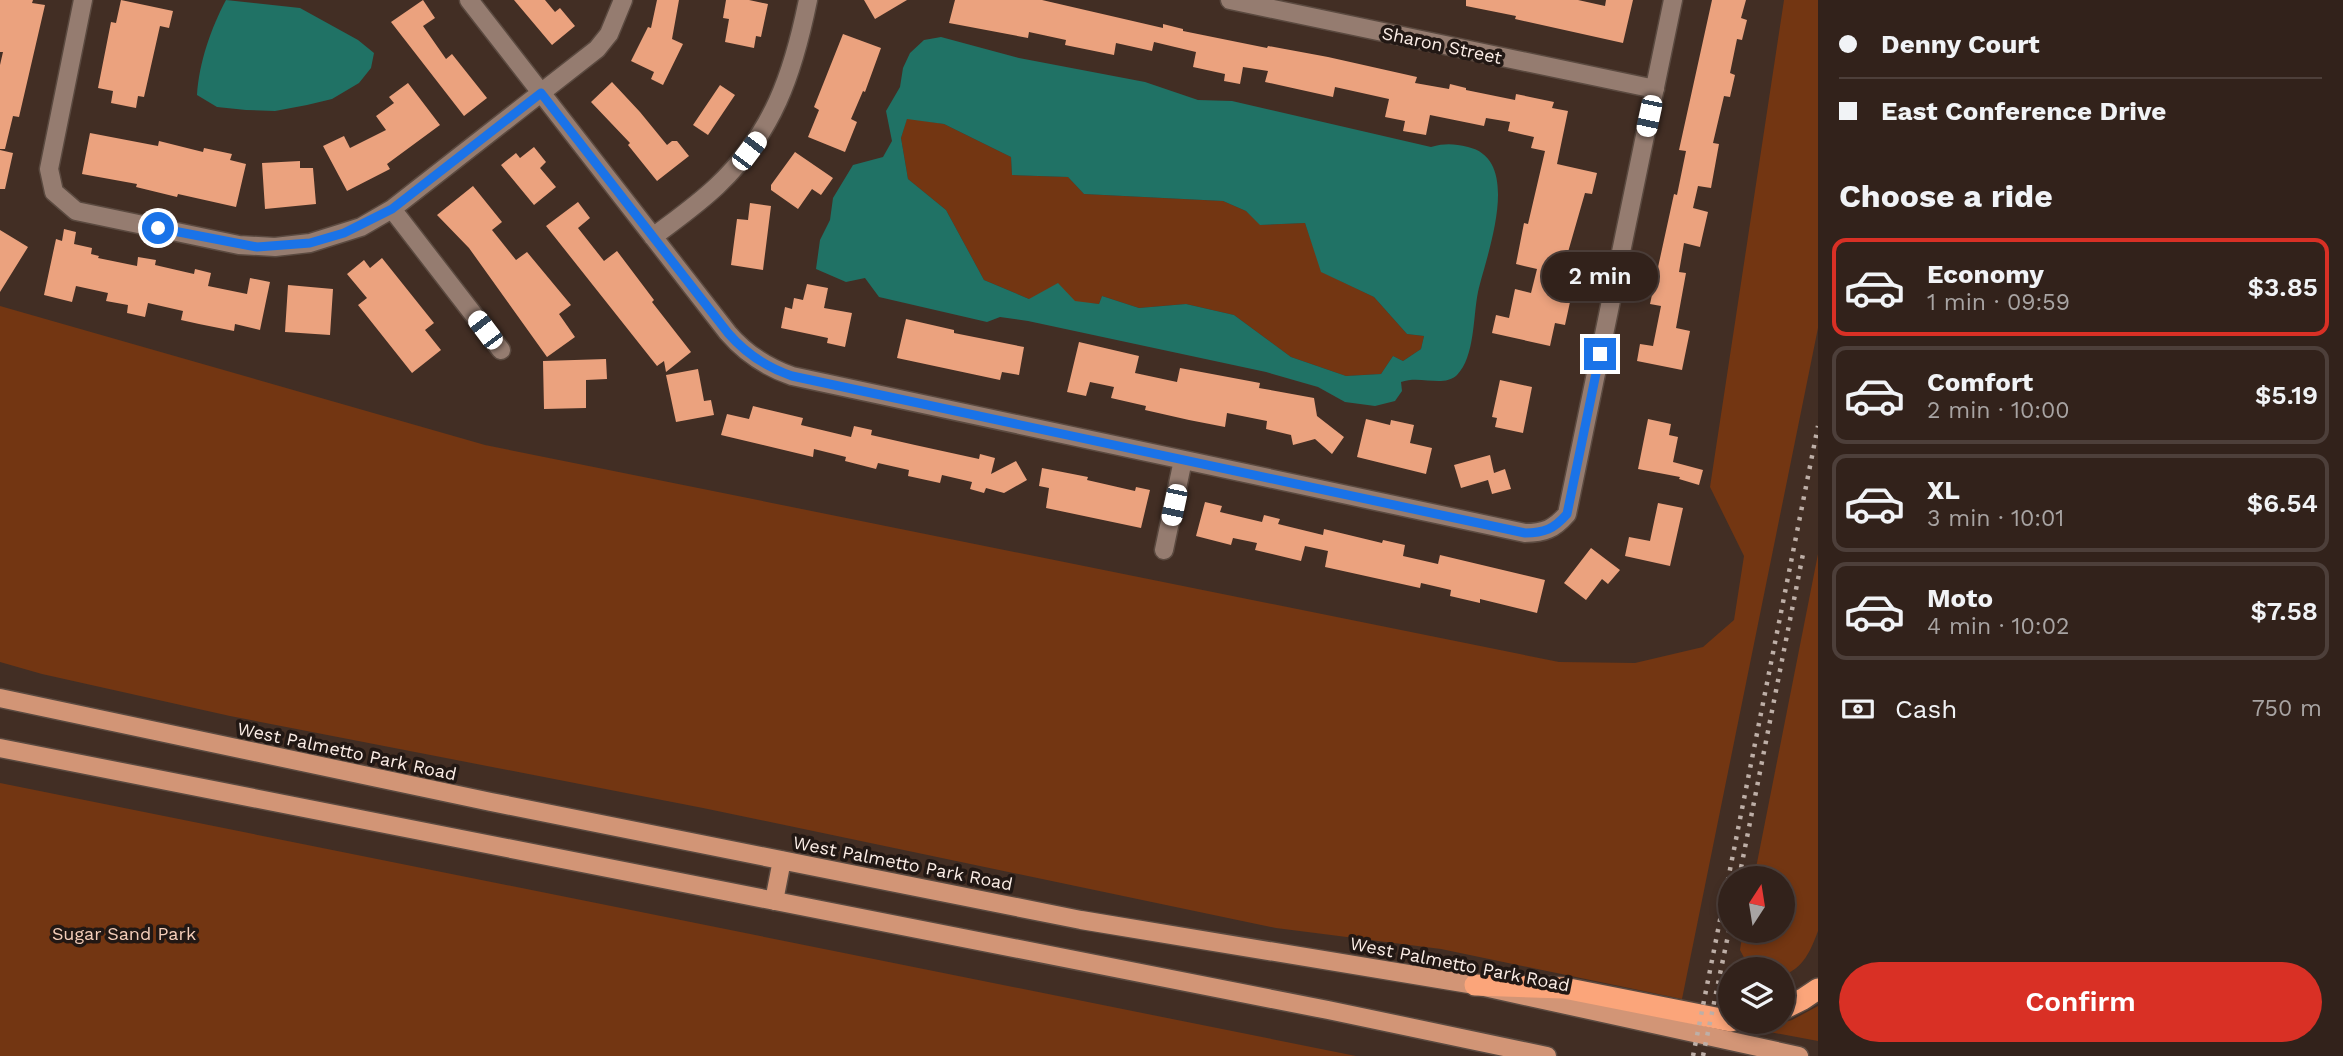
<!DOCTYPE html>
<html lang="en">
<head>
<meta charset="utf-8">
<style>
  body { margin:0; font-family:"Work Sans",sans-serif; background:#3a2a24; color:#f1f3f6; height:100vh; display:flex; flex-direction:column; font-size:26px; white-space:nowrap }
  * { box-sizing:border-box; margin:0 }
  p { font-size:23px; color:#a8a4a3 }
  .icon { flex:none; width:38px; height:38px; fill:none; stroke:currentColor; stroke-width:2; stroke-linecap:round; stroke-linejoin:round }
  .map { position:relative; flex:1; overflow:hidden }
  .panel { display:flex; flex-direction:column; background:#32221b; width:525px }
  .panel>* { flex:none }
  .top-card { display:grid; align-content:center; height:154px; padding:0 21px; background:#32221b }
  .needle { width:46px; rotate:12deg }
  .buttons { position:absolute; left:1718px; top:866px; display:grid; gap:14px }
  .buttons a { display:grid; place-items:center; width:77px; height:77px; border-radius:50%; background:#32221b; box-shadow:0 4px 10px #0003,0 0 0 2px #4d3f3a; font-size:35px }
  .end { position:absolute; width:32px; height:32px; margin:-16px; border:9px solid #1a73e8; background:#fff; box-shadow:0 0 0 4px #fff }
  .from { border-radius:50% }
  .bubble { position:absolute; height:49px; border-radius:24px; background:#32221b; box-shadow:0 4px 10px #0003,0 0 0 2px #4d3f3a; font-size:23px; font-weight:600; line-height:49px; text-align:center }
  .car { position:absolute; width:21px; height:42px; margin:-21px -10px; border-radius:9px; box-shadow:0 0 5px 2px #0007; background:linear-gradient(#fff 24%,#345 0 40%,#fff 0 76%,#345 0 86%,#fff 0) }
  .top-card b { display:flex; align-items:center; gap:24px; height:66px; font-size:26px }
  .top-card b+b { border-top:2px solid #4d3f3a }
  .top-card i { width:18px; height:18px; background:#f1f3f6 }
  ul { padding:0; list-style:none }
  li { display:flex; align-items:center; gap:21px; height:98px; margin:0 14px 10px; padding:0 7px; border:4px solid #4d3f3a; border-radius:14px }
  li div { flex:1 }
  li b { display:block; font-size:26px }
  li em { font-style:normal; font-weight:600 }
  li.selected { border-color:#d93025 }
  li>.icon { width:63px; height:63px; stroke-width:1.5 }
  h2 { padding:0 21px; font-size:32px; line-height:84px }
  .pay { display:flex; align-items:center; gap:18px; height:77px; padding:0 21px; font-size:26px }
  .pay p { margin-inline-start:auto }
  .cta { display:flex; gap:14px; margin-top:auto; padding:14px 21px }
  .cta a { flex:1; height:80px; border-radius:42px; background:#d93025; color:#fff; font-size:28px; font-weight:600; line-height:80px; text-align:center }
  main { display:flex; flex:1; min-height:0 }
  .map>svg:first-child { display:block }
  .green { fill:#733612 }
  .water { fill:#207265; fill-rule:evenodd }
  .building { fill:#eba27e }
  .lines { fill:none; stroke-linecap:round; stroke-linejoin:round }
  .minor-casing { stroke:#5b4a40; stroke-width:21 }
  .major-casing { stroke:#5b4a40; stroke-width:21 }
  .highway-casing { stroke:#5b4a40; stroke-width:24 }
  .minor { stroke:#957c70; stroke-width:18 }
  .major { stroke:#d29576; stroke-width:18 }
  .highway { stroke:#fba57a; stroke-width:21 }
  .rail { stroke:#beafa7; stroke-width:4.5; stroke-dasharray:3.5 7; stroke-linecap:butt }
  .route { stroke:#1a73e8; stroke-width:9 }
  .labels { text-anchor:middle; dominant-baseline:central; stroke-width:7; stroke-linejoin:round; paint-order:stroke }
  .street-label { font-size:18px; fill:#fbede6; stroke:#221814 }
  .park-label { font-size:18px; fill:#f5ceba; stroke:#221814 }
</style>
</head>
<body>
<main>
<div class="map">
<svg width="1818" height="1056" viewBox="0 0 1818 1056">
  <rect width="100%" height="100%" fill="#422e24"/>
  <path class="green" d="M 1784,0 L 1818,0 L 1818,328 L 1682,999 L 1441,949 L 1276,928 L 703,808 L 230,716 L 42,674 L 0,662 L 0,306 L 485,445 L 1559,662 L 1635,663 L 1703,647 L 1734,620 L 1744,556 L 1710,487 Z
    M 907,118 L 944,124 L 1011,157 L 1012,175 L 1068,177 L 1084,194 L 1223,201 L 1246,211 L 1261,225 L 1305,223 L 1322,272 L 1374,297 L 1407,334 L 1424,336 L 1421,349 L 1403,361 L 1393,356 L 1381,374 L 1346,376 L 1291,357 L 1234,315 L 1186,304 L 1139,308 L 1102,296 L 1099,304 L 1029,299 L 984,280 L 946,210 L 908,179 L 901,138 Z
    M 1818,554 L 1818,931 C 1811,950 1803,969 1783,975 L 1783,970 L 1750,969 L 1740,950 L 1743,931 L 1783,931 L 1783,878 L 1754,878 Z
    M 0,783 L 1356,1056 L 0,1056 Z
    M 1818,1006 L 1818,1041 L 1759,1030 L 1792,1020 Z"/>
  <path class="water" d="M 226,0 L 300,8 L 358,40 L 374,53 L 371,68 L 359,83 L 332,99 L 307,105 L 275,111 L 246,110 L 217,107 L 197,95 C 199,63 211,28 226,0 Z
    M 941,37 L 1019,58 L 1145,82 L 1198,100 L 1232,101 L 1431,147 C 1446,143 1454,144 1468,147 C 1524,160 1486,256 1478,292 C 1473,316 1475,357 1457,375 C 1443,388 1421,375 1401,382 L 1402,391 L 1395,401 L 1375,406 L 1345,402 L 1318,387 L 1266,372 L 1028,321 L 1000,317 L 987,322 L 879,297 L 865,278 L 846,282 L 816,269 L 820,240 L 830,220 L 833,198 L 853,165 L 883,157 L 892,141 L 886,111 L 900,87 L 903,68 L 910,53 L 924,40 ZM 907,119 L 944,124 L 1011,157 L 1012,175 L 1068,177 L 1084,194 L 1223,201 L 1246,211 L 1260,225 L 1305,223 L 1321,272 L 1374,297 L 1407,334 L 1424,336 L 1421,349 L 1403,361 L 1393,356 L 1381,374 L 1346,376 L 1291,357 L 1234,315 L 1186,304 L 1139,308 L 1102,296 L 1099,304 L 1075,301 L 1058,283 L 1029,299 L 984,280 L 946,210 L 908,179 L 901,138 Z"/>
  <path class="building" d="M 0,0 L 33,0 L 32,3 L 45,5 L 19,117 L 13,116 L 5,149 L 0,149 L 0,65 L 3,52 L 0,52 Z
    M 121,0 L 173,11 L 169,28 L 160,26 L 144,97 L 138,96 L 136,108 L 111,103 L 113,91 L 98,88 L 111,22 L 116,23 Z
    M 423,0 L 435,18 L 423,26 L 446,59 L 452,54 L 487,98 L 464,116 L 391,22 Z
    M 514,0 L 545,0 L 555,12 L 560,8 L 575,26 L 552,45 Z
    M 657,0 L 679,0 L 672,39 L 683,44 L 663,85 L 651,79 L 654,72 L 631,61 L 648,27 L 651,28 Z
    M 726,0 L 749,0 L 768,4 L 761,37 L 756,36 L 754,48 L 725,42 L 729,19 L 723,18 Z
    M 864,0 L 907,0 L 875,19 Z
    M 955,0 L 1042,0 L 1163,28 L 1163,24 L 1183,29 L 1183,31 L 1267,48 L 1268,46 L 1328,57 L 1417,77 L 1415,83 L 1449,89 L 1450,84 L 1466,88 L 1466,90 L 1515,100 L 1516,94 L 1554,102 L 1552,108 L 1568,111 L 1557,164 L 1597,173 L 1592,194 L 1585,193 L 1564,266 L 1573,268 L 1565,301 L 1570,302 L 1565,325 L 1555,323 L 1550,346 L 1492,333 L 1496,315 L 1509,318 L 1515,289 L 1531,293 L 1537,269 L 1516,264 L 1524,223 L 1528,224 L 1545,151 L 1531,148 L 1534,137 L 1508,131 L 1510,122 L 1486,118 L 1484,126 L 1430,115 L 1426,135 L 1403,131 L 1405,121 L 1385,117 L 1389,99 L 1335,87 L 1333,97 L 1265,82 L 1268,71 L 1243,67 L 1240,84 L 1224,81 L 1225,74 L 1193,67 L 1196,52 L 1154,42 L 1152,51 L 1116,43 L 1114,55 L 1065,45 L 1066,40 L 1029,32 L 1028,38 L 949,23 Z
    M 1466,0 L 1578,0 L 1605,6 L 1606,0 L 1633,0 L 1623,43 L 1515,19 L 1516,16 L 1466,6 Z
    M 1712,0 L 1746,0 L 1741,18 L 1747,20 L 1742,40 L 1737,39 L 1730,73 L 1735,75 L 1730,97 L 1724,96 L 1713,143 L 1719,144 L 1711,188 L 1698,186 L 1693,208 L 1708,212 L 1700,247 L 1684,243 L 1679,272 L 1686,273 L 1676,328 L 1690,331 L 1682,370 L 1637,361 L 1640,344 L 1653,346 L 1661,306 L 1650,304 L 1674,194 L 1677,195 L 1686,151 L 1679,150 Z
    M 843,34 L 881,48 L 865,92 L 863,91 L 851,119 L 857,122 L 845,152 L 808,137 L 819,110 L 814,107 Z
    M 612,82 L 640,112 L 667,145 L 672,141 L 677,141 L 689,156 L 657,181 L 628,145 L 630,143 L 591,102 Z
    M 408,83 L 440,125 L 387,164 L 390,169 L 347,191 L 323,146 L 344,136 L 350,148 L 386,130 L 376,116 L 394,103 L 389,97 Z
    M 720,85 L 735,95 L 708,135 L 693,125 Z
    M 90,133 L 158,146 L 159,141 L 203,152 L 204,148 L 232,154 L 230,160 L 246,164 L 236,207 L 178,194 L 177,197 L 136,187 L 137,184 L 82,174 Z
    M 534,147 L 546,162 L 540,168 L 556,187 L 534,205 L 501,165 L 516,153 L 520,158 Z
    M 0,150 L 13,153 L 5,189 L 0,189 Z
    M 795,152 L 833,178 L 821,195 L 812,189 L 798,209 L 771,190 L 771,185 Z
    M 300,161 L 300,168 L 313,168 L 316,204 L 265,209 L 262,163 Z
    M 473,186 L 502,222 L 492,230 L 516,260 L 527,252 L 571,305 L 559,314 L 575,337 L 547,357 L 469,248 L 437,215 Z
    M 578,202 L 590,218 L 578,228 L 604,261 L 617,251 L 654,300 L 652,302 L 691,352 L 666,372 L 664,361 L 657,366 L 546,226 Z
    M 750,203 L 771,206 L 763,270 L 731,265 L 737,219 L 748,220 Z
    M 64,229 L 76,232 L 74,244 L 92,248 L 91,254 L 99,256 L 98,258 L 137,266 L 138,257 L 156,260 L 155,265 L 194,274 L 195,269 L 211,273 L 208,286 L 247,294 L 250,278 L 270,282 L 260,330 L 235,324 L 234,331 L 199,324 L 181,320 L 183,311 L 148,303 L 145,317 L 127,313 L 128,305 L 106,301 L 108,293 L 76,286 L 72,302 L 44,295 L 56,239 L 62,241 Z
    M 0,230 L 28,247 L 0,292 Z
    M 382,258 L 434,323 L 425,330 L 441,350 L 412,373 L 358,305 L 367,298 L 347,274 L 364,260 L 370,268 Z
    M 807,284 L 828,288 L 824,308 L 852,313 L 845,347 L 827,343 L 828,338 L 781,328 L 785,307 L 792,309 L 794,298 L 803,300 Z
    M 288,285 L 333,289 L 330,335 L 285,332 Z
    M 906,319 L 954,330 L 954,333 L 1024,347 L 1019,375 L 1002,372 L 1000,380 L 897,358 Z
    M 1079,342 L 1139,356 L 1135,373 L 1177,382 L 1180,368 L 1260,383 L 1259,388 L 1314,398 L 1317,416 L 1344,437 L 1332,454 L 1315,439 L 1293,445 L 1291,435 L 1266,429 L 1267,421 L 1227,413 L 1225,427 L 1189,420 L 1145,410 L 1146,406 L 1111,398 L 1114,387 L 1090,382 L 1086,396 L 1067,392 Z
    M 606,359 L 607,379 L 586,380 L 586,408 L 544,409 L 543,361 Z
    M 698,369 L 704,401 L 711,400 L 714,415 L 676,422 L 666,375 Z
    M 1500,380 L 1532,387 L 1523,433 L 1495,427 L 1497,418 L 1492,417 Z
    M 753,406 L 803,418 L 801,425 L 851,437 L 854,426 L 872,430 L 871,435 L 915,445 L 979,459 L 980,454 L 995,458 L 991,474 L 1016,461 L 1027,480 L 1004,493 L 986,488 L 984,493 L 970,489 L 972,482 L 942,475 L 940,483 L 908,476 L 909,470 L 878,463 L 876,469 L 845,461 L 846,457 L 814,449 L 813,457 L 721,435 L 727,414 L 749,419 Z
    M 1366,419 L 1390,425 L 1391,420 L 1414,425 L 1410,443 L 1432,448 L 1426,474 L 1357,457 Z
    M 1648,419 L 1671,424 L 1669,435 L 1678,437 L 1673,462 L 1703,470 L 1699,485 L 1679,479 L 1680,477 L 1638,469 Z
    M 1490,455 L 1494,473 L 1505,469 L 1511,489 L 1492,494 L 1488,480 L 1461,488 L 1454,465 Z
    M 1042,468 L 1088,477 L 1087,480 L 1135,491 L 1136,487 L 1150,490 L 1141,528 L 1046,508 L 1049,488 L 1039,486 Z
    M 1205,502 L 1222,506 L 1220,512 L 1262,522 L 1264,515 L 1280,519 L 1278,524 L 1323,535 L 1324,529 L 1382,543 L 1383,540 L 1405,545 L 1403,556 L 1438,564 L 1440,555 L 1545,580 L 1537,613 L 1480,599 L 1480,603 L 1450,596 L 1451,590 L 1421,583 L 1420,588 L 1325,567 L 1328,551 L 1305,546 L 1301,561 L 1255,550 L 1257,543 L 1233,538 L 1231,545 L 1196,536 Z
    M 1658,503 L 1683,508 L 1670,566 L 1625,556 L 1629,537 L 1650,541 Z
    M 1591,548 L 1620,570 L 1608,584 L 1602,579 L 1586,600 L 1564,583 Z"/>
  <g class="lines">
    <defs>
      <path id="minor" d="M 83,0 L 49,169 L 54,192 L 76,211 L 239,245 L 275,247 L 310,243 L 361,227 L 392,209 L 597,49 L 609,34 L 623,0
        M 469,0 L 728,333 C 746,354 766,367 792,376 L 1525,533 C 1544,533 1554,529 1567,514 L 1673,0
        M 1230,0 L 1655,89
        M 392,209 L 501,350
        M 653,237 C 674,221 697,205 717,186 C 773,133 793,74 808,0
        M 1164,550 L 1183,460"/>
      <path id="major" d="M 0,698 L 491,802 L 1081,920 L 1475,985 L 1799,1056
        M 0,748 L 1328,1010 L 1547,1056
        M 774,901 L 782,860"/>
      <path id="highway" d="M 1475,985 L 1564,988 L 1731,1021
        M 1783,1009 L 1803,999 L 1818,989"/>
    </defs>
    <use href="#minor" class="minor-casing"/>
    <use href="#major" class="major-casing"/>
    <use href="#highway" class="highway-casing"/>
    <use href="#minor" class="minor"/>
    <use href="#major" class="major"/>
    <use href="#highway" class="highway"/>
    <path class="rail" d="M 1739,878 L 1803,554
      M 1693,1056 L 1818,426
      M 1703,1056 L 1731,921"/>
  </g>
  <g class="lines">
    <path class="route" d="M 158,228 L 257,247 L 310,243 L 344,233 L 392,209 L 541,93 L 728,333 C 746,354 766,367 792,376 L 1525,533 C 1544,533 1554,529 1567,514 L 1600,354"/>
  </g>
  <g class="labels">
    <g class="street-label">
      <text transform="translate(1442 45) rotate(12)">Sharon Street</text>
      <text transform="translate(347 751) rotate(12)">West Palmetto Park Road</text>
      <text transform="translate(903 863) rotate(11)">West Palmetto Park Road</text>
      <text transform="translate(1460 964) rotate(11)">West Palmetto Park Road</text>
    </g>
    <g class="park-label">
      <text x="124" y="933">Sugar Sand Park</text>
    </g>
  </g>
</svg>
<div class="buttons">
<a><svg class="needle" viewBox="-14 -14 28 28"><path d="M0-13l5 13h-10z" fill="#e53935"/><path d="M0 13l5-13h-10z" fill="#a8a4a3"/></svg></a>
<a><svg class="icon" aria-label="layers" viewBox="0 0 24 24"><path d="M12 4l9 5-9 5-9-5zM3 14l9 5 9-5"/></svg></a>
</div>
<i class="end from" style="left:158px;top:228px"></i>
<i class="end" style="left:1600px;top:354px"></i>
<div class="bubble" style="left:1542px;top:252px;width:116px">2 min</div>
<i class="car" style="left:1649px;top:116px;rotate:192deg"></i>
<i class="car" style="left:749px;top:151px;rotate:37deg"></i>
<i class="car" style="left:485px;top:330px;rotate:323deg"></i>
<i class="car" style="left:1174px;top:505px;rotate:192deg"></i>
</div>
<section class="panel">
<div class="top-card">
<b><i class="from"></i>Denny Court</b>
<b><i></i>East Conference Drive</b>
</div>
<h2>Choose a ride</h2>
<ul>
<li class="selected"><svg class="icon" aria-label="car" viewBox="0 0 24 24"><path d="M5 17H2v-5l4-1 3-4h7l3 4 3 1v5h-3M9 17h6M6 11h13"/><circle cx="7" cy="17" r="2"/><circle cx="17" cy="17" r="2"/></svg><div><b>Economy</b><p>1 min · 09:59</p></div><em>$3.85</em></li>
<li><svg class="icon" aria-label="car" viewBox="0 0 24 24"><path d="M5 17H2v-5l4-1 3-4h7l3 4 3 1v5h-3M9 17h6M6 11h13"/><circle cx="7" cy="17" r="2"/><circle cx="17" cy="17" r="2"/></svg><div><b>Comfort</b><p>2 min · 10:00</p></div><em>$5.19</em></li>
<li><svg class="icon" aria-label="car" viewBox="0 0 24 24"><path d="M5 17H2v-5l4-1 3-4h7l3 4 3 1v5h-3M9 17h6M6 11h13"/><circle cx="7" cy="17" r="2"/><circle cx="17" cy="17" r="2"/></svg><div><b>XL</b><p>3 min · 10:01</p></div><em>$6.54</em></li>
<li><svg class="icon" aria-label="car" viewBox="0 0 24 24"><path d="M5 17H2v-5l4-1 3-4h7l3 4 3 1v5h-3M9 17h6M6 11h13"/><circle cx="7" cy="17" r="2"/><circle cx="17" cy="17" r="2"/></svg><div><b>Moto</b><p>4 min · 10:02</p></div><em>$7.58</em></li>
</ul>
<div class="pay"><svg class="icon" aria-label="cash" viewBox="0 0 24 24"><path d="M3 7h18v10H3z"/><circle cx="12" cy="12" r="2"/></svg>Cash<p>750 m</p></div>
<div class="cta"><a>Confirm</a></div>
</section>
</main>
</body>
</html>
